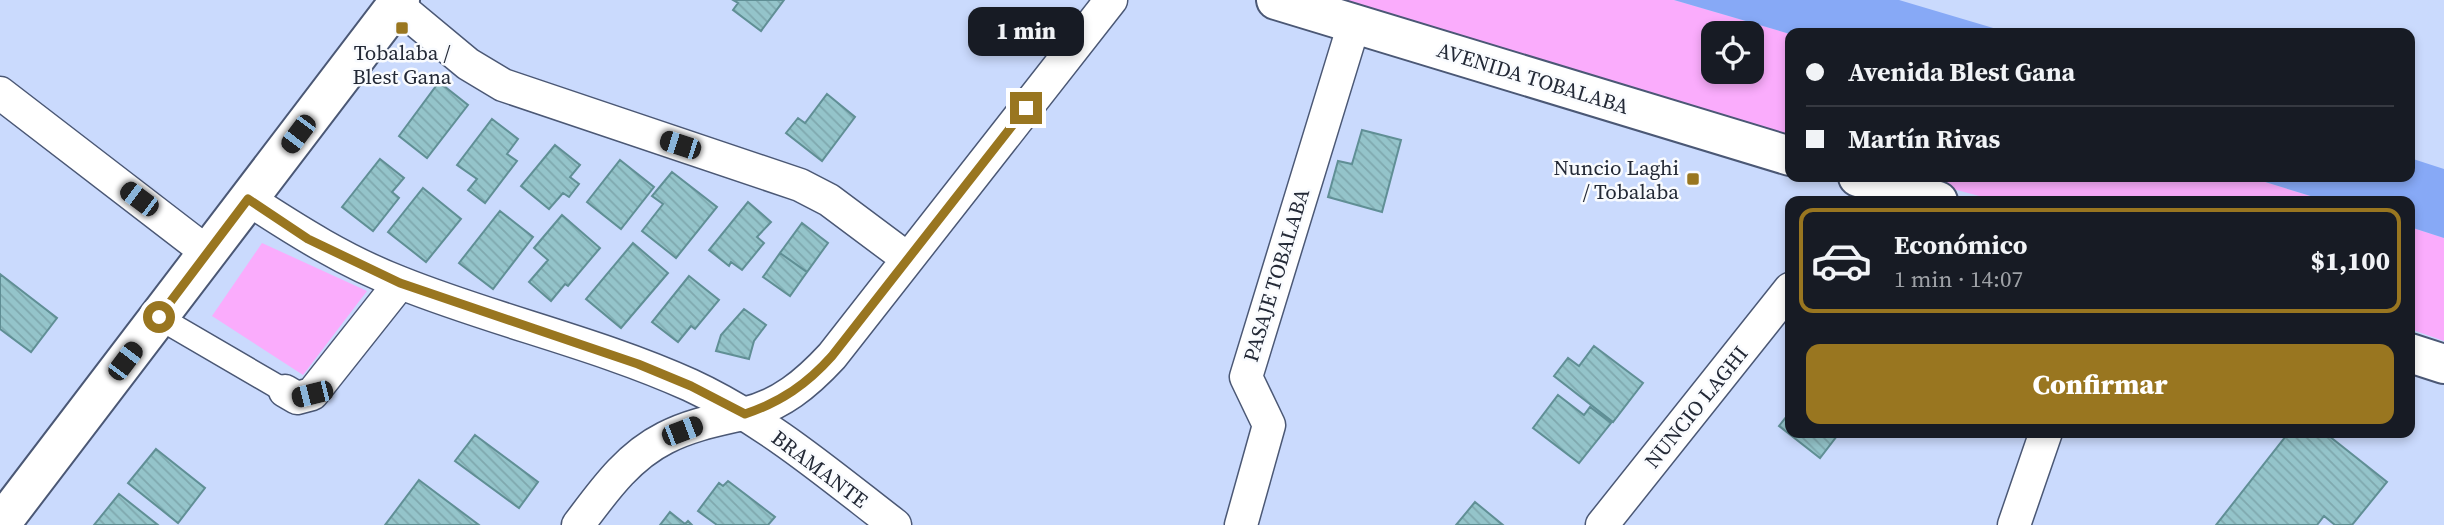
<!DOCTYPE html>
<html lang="es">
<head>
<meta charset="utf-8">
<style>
  body { margin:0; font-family:"Source Serif 4",serif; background:#20242c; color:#f1f3f6; height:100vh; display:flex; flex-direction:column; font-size:26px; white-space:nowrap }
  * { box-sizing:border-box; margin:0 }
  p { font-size:23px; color:#9ea1a6 }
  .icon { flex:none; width:38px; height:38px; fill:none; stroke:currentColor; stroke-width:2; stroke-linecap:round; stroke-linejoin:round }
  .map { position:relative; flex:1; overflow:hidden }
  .sheet { position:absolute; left:1785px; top:196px; width:630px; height:242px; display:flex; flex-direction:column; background:#171b24; border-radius:14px; box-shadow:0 4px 10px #0003 }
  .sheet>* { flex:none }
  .top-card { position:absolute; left:1785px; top:28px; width:630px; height:154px; border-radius:14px; box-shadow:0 4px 10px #0003; display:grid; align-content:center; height:154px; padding:0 21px; background:#171b24 }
  .tools { position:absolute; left:1701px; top:21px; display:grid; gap:14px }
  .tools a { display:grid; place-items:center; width:63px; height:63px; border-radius:14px; background:#171b24; box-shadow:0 4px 10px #0003; font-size:35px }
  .end { position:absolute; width:32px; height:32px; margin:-16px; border:9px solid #997620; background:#fff; box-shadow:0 0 0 4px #fff }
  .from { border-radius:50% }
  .bubble { position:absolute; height:49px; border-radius:14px; background:#171b24; box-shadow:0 4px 10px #0003; font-size:23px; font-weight:800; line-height:49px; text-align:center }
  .car { position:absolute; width:21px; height:42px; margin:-21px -10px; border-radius:9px; box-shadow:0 0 5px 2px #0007; background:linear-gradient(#222 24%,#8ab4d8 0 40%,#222 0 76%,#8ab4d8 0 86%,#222 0) }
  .top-card b { display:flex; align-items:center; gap:24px; height:66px; font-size:26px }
  .top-card b+b { border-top:2px solid #363941 }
  .top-card i { width:18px; height:18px; background:#f1f3f6 }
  ul { padding:12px 0 0; list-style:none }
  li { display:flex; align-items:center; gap:21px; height:105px; margin:0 14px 10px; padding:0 7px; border:4px solid transparent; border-radius:14px }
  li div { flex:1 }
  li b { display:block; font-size:26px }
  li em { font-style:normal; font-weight:800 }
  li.selected { border-color:#997620 }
  li>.icon { width:63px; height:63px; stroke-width:1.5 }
  .cta { display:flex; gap:14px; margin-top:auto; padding:14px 21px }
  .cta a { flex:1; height:80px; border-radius:14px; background:#997620; color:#fff; font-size:28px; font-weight:800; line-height:80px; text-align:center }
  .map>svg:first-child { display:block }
  .green { fill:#faacfc; fill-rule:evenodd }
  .water { fill:#87a9f6 }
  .building { fill:url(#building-back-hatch); stroke:#608f95; stroke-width:2 }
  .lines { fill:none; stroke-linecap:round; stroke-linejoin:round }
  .pedestrian-casing { stroke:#4b5875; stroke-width:26 }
  .minor-casing { stroke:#4b5875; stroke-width:35 }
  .tertiary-casing { stroke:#4b5875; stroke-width:42 }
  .secondary-casing { stroke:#4b5875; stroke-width:42 }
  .pedestrian { stroke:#fff; stroke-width:23 }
  .minor { stroke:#fff; stroke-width:32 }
  .tertiary { stroke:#fff; stroke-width:38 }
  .secondary { stroke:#fff; stroke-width:38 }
  .route { stroke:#997620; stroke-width:9 }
  .poi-dot { fill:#997620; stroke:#f9fbfe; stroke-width:2.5 }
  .labels { text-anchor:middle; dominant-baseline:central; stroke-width:5; stroke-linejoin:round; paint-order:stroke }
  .poi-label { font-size:21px; fill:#232936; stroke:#f9fbfe }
  .street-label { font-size:21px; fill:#232936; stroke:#f9fbfe }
</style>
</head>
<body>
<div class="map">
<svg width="2444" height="525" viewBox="0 0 2444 525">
  <defs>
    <pattern id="building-back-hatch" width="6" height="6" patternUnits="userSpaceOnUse" patternTransform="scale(1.75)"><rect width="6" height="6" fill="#94c4ca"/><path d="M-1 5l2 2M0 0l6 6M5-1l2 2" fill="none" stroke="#7fa8ae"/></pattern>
  </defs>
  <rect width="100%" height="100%" fill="#cadafd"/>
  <path class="green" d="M 1327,0 L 1674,0 L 1790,34 L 1790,141 ZM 1713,33 L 1752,33 L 1752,72 L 1713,72 Z
    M 1908,177 L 2249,177 L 2327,201 L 1998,201 Z
    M 2410,227 L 2444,238 L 2444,341 L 2410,329 Z
    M 262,243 L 367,291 L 303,375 L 212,316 Z"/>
  <path class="water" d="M 1674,0 L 1899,0 L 2010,33 L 1790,34 Z
    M 2410,158 L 2444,169 L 2444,238 L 2410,227 L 2410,201 L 2327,201 L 2249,177 L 2410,177 Z"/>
  <path class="building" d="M 733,0 L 784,0 L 761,31 L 733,10 L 738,3 Z
    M 439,82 L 468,105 L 427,158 L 399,136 Z
    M 827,94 L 855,117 L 822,161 L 786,133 L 798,118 L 805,123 Z
    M 492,119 L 518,139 L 507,154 L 517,161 L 485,203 L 468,190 L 477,179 L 457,165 Z
    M 1362,130 L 1401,140 L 1382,212 L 1328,197 L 1338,161 L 1352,164 Z
    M 555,145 L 580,165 L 570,177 L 579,184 L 569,197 L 563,193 L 549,209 L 521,186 Z
    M 380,159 L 404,178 L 392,192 L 399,198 L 373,231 L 342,207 Z
    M 620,160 L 654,187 L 621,229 L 587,202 Z
    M 672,172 L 717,207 L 676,258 L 642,231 L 663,204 L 652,196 Z
    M 423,188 L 461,219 L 426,262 L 388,232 Z
    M 748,202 L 771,222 L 757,237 L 764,243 L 742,270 L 731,262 L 729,266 L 709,250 Z
    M 500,211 L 533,237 L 493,289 L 459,263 Z
    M 562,215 L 600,248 L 568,286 L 565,284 L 551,301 L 529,282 L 548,260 L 534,248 Z
    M 802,223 L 828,243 L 807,272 L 780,253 Z
    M 633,243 L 668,273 L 621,328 L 586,299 Z
    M 780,253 L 807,272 L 790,296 L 763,277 Z
    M 0,274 L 57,318 L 31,352 L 0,329 Z
    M 689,276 L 719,300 L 695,329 L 691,326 L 678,342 L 652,322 Z
    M 744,309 L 766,325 L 754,341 L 749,359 L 716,351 L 721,335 Z
    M 1594,346 L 1643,383 L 1613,422 L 1554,376 L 1568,358 L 1579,366 Z
    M 1558,395 L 1584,415 L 1590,407 L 1611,423 L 1579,463 L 1533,428 Z
    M 1790,412 L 1790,432 L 1840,432 L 1820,458 L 1779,426 Z
    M 2289,432 L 2324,432 L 2387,482 L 2352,525 L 2335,525 L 2324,516 L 2317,525 L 2216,525 Z
    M 475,435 L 538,482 L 519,508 L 455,461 Z
    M 156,449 L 205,488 L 178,523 L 128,483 Z
    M 419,480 L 479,525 L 385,525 Z
    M 728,481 L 775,517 L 768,525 L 717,525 L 698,511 L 719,483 L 723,486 Z
    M 119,494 L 158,525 L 94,525 Z
    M 1475,502 L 1503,525 L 1456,525 Z
    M 670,512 L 685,524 L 688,521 L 692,525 L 660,525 Z"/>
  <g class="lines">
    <defs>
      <path id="pedestrian" d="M 158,317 L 285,391"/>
      <path id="minor" d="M 397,5 L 468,64 L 503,85 L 800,185 L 829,200 L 908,259
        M 0,93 L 208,253
        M 248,199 C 297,231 346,262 401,283 C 496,321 597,343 690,385 C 766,420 830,475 895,525
        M 285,391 L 297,398 L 312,394 L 400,283
        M 578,525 C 603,492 627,457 665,438 C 690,425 717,420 743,414 C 780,406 807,383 832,356 L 1111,0
        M 1241,525 L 1269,425 L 1246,377 L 1354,24
        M 1602,525 L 1790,289
        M 2014,525 L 2046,432"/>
      <path id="tertiary" d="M 0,525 L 400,0"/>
      <path id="secondary" d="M 1276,0 L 1790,156
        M 1858,177 L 1938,201
        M 2410,353 L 2444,364"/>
    </defs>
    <use href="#pedestrian" class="pedestrian-casing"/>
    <use href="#minor" class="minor-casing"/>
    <use href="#tertiary" class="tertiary-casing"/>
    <use href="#secondary" class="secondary-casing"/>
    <use href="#pedestrian" class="pedestrian"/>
    <use href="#minor" class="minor"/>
    <use href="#tertiary" class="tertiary"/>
    <use href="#secondary" class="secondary"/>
  </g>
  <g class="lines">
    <path class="route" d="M 159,317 L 248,199 L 308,239 L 400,283 L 638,364 L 691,386 L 745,414 C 781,402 807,384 832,356 L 1026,108"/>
  </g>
  <g class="poi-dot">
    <rect x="395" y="21" width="14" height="14" rx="3.5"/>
    <rect x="1686" y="172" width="14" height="14" rx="3.5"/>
  </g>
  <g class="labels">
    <g class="poi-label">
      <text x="402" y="52">Tobalaba /<tspan x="402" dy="24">Blest Gana</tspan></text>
      <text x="1679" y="167" text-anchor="end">Nuncio Laghi<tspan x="1679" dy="24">/ Tobalaba</tspan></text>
    </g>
    <g class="street-label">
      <text transform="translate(1533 78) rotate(17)">AVENIDA TOBALABA</text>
      <text transform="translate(1276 275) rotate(-73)">PASAJE TOBALABA</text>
      <text transform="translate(1696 407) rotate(-51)">NUNCIO LAGHI</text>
      <text transform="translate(820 469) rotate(37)">BRAMANTE</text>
    </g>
  </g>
</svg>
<div class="tools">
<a><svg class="icon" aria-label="locate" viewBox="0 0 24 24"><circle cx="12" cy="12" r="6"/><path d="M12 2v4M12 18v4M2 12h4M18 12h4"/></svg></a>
</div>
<i class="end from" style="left:159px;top:317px"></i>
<i class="end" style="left:1026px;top:108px"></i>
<div class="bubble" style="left:968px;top:7px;width:116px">1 min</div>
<i class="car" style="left:298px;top:134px;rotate:217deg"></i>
<i class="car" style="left:680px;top:145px;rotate:288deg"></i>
<i class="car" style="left:139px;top:199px;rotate:307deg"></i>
<i class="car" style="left:125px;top:361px;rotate:37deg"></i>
<i class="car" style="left:312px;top:394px;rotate:256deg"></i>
<i class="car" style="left:682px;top:431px;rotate:69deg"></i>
<div class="top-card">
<b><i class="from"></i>Avenida Blest Gana</b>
<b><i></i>Martín Rivas</b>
</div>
<section class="sheet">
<ul>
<li class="selected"><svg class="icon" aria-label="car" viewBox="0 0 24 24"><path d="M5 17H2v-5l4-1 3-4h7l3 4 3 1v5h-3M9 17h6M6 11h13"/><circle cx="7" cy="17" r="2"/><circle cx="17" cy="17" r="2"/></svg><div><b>Económico</b><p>1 min · 14:07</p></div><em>$1,100</em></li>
</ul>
<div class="cta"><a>Confirmar</a></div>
</section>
</div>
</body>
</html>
